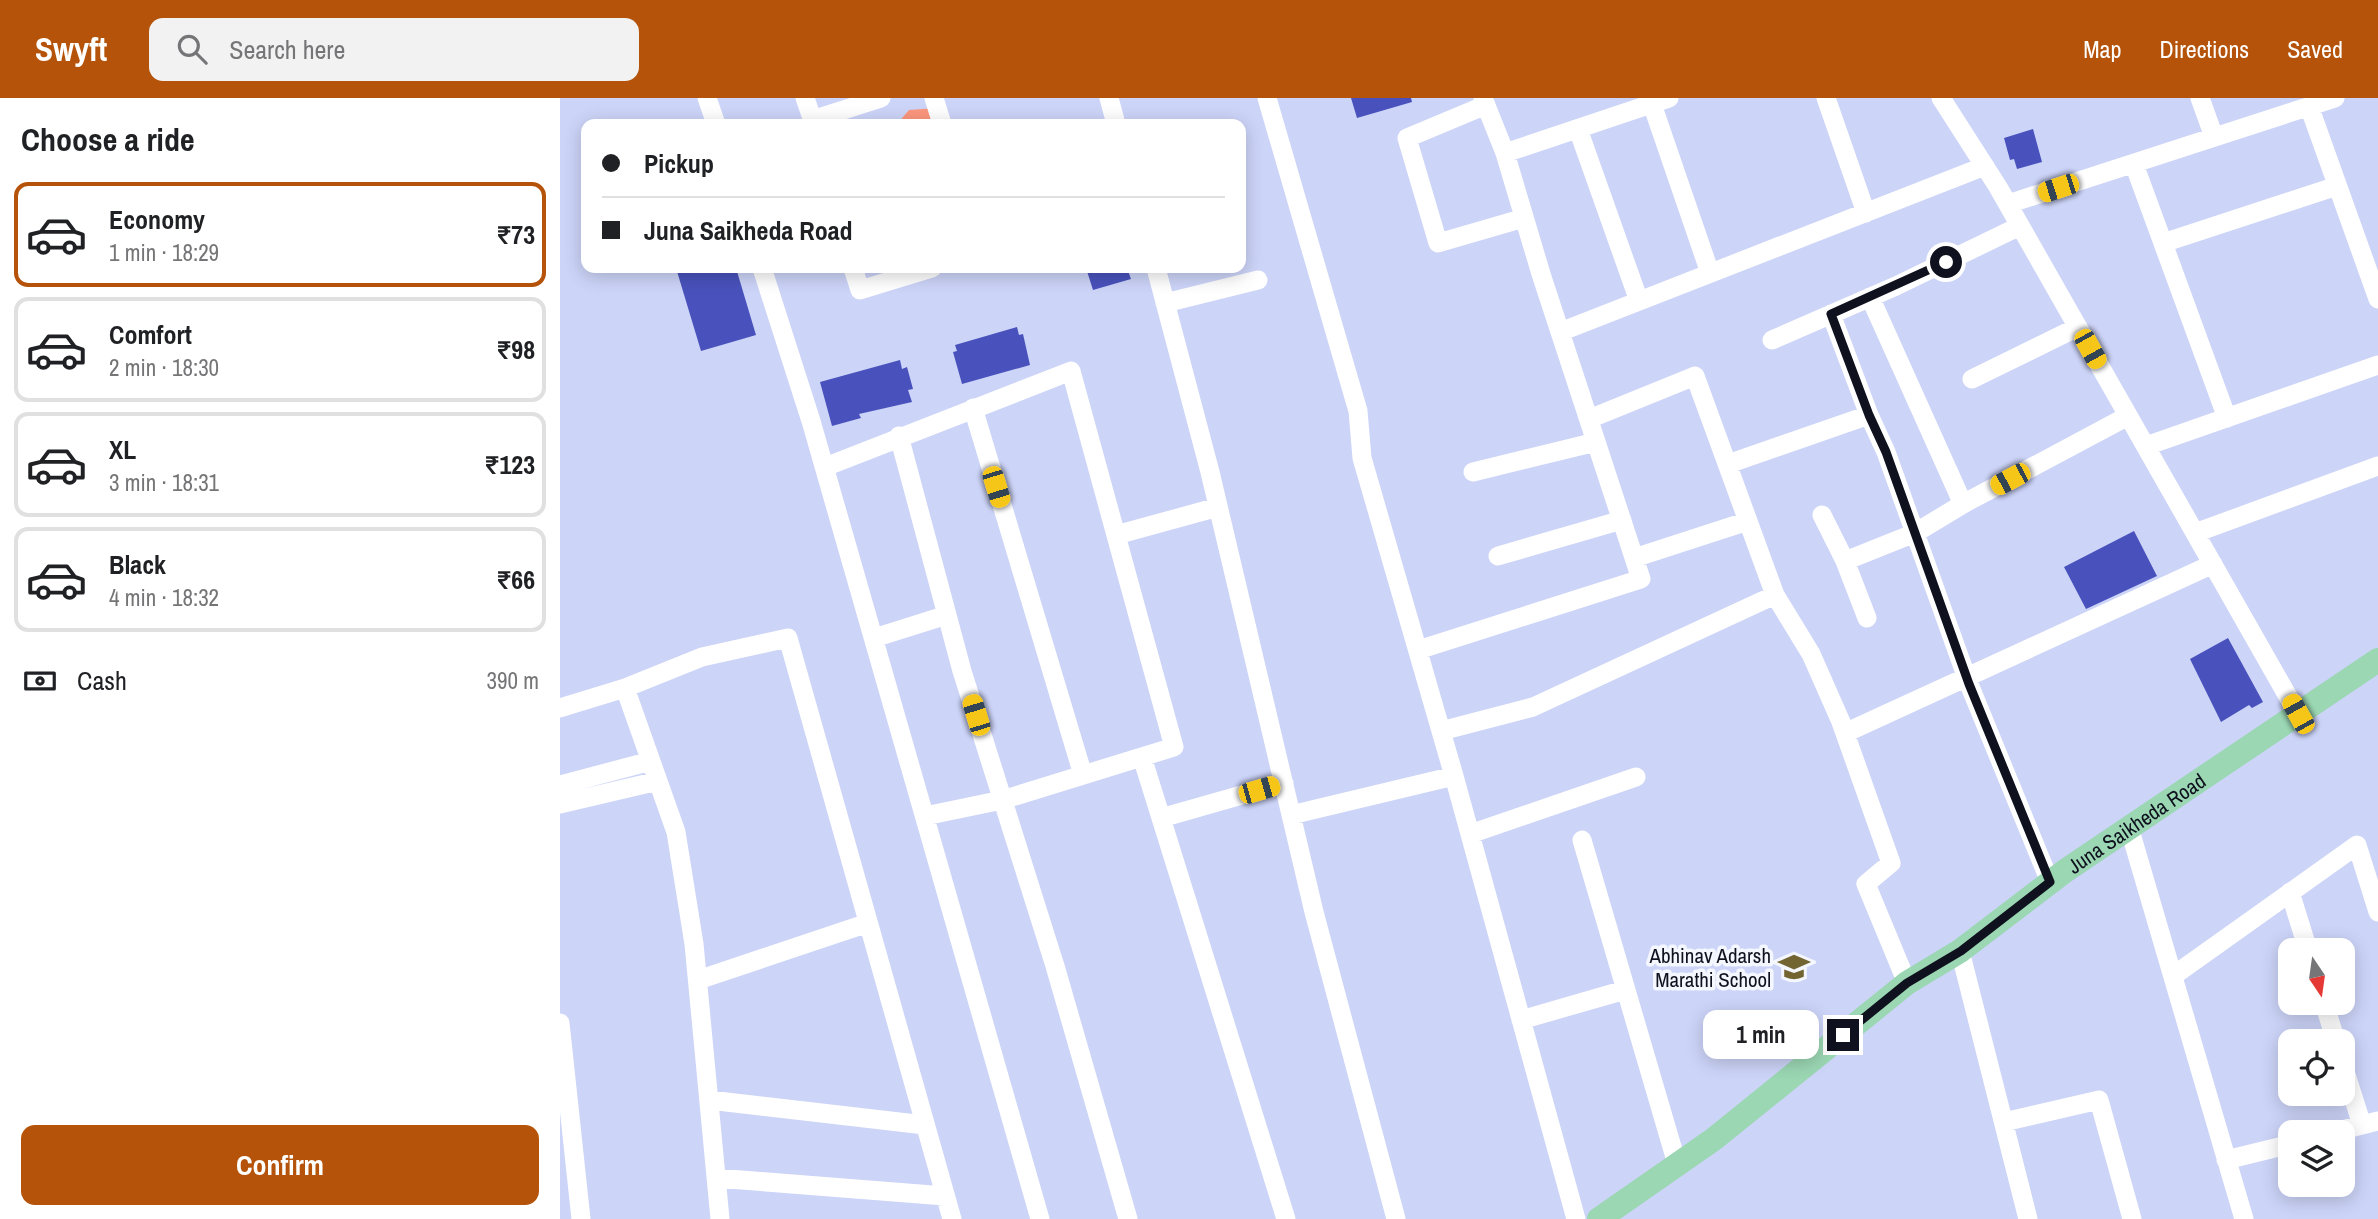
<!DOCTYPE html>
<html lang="en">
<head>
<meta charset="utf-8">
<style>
  body { margin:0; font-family:"Archivo Narrow",sans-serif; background:#f2f2f2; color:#202124; height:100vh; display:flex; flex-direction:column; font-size:26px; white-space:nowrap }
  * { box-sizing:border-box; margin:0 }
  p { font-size:23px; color:#757577 }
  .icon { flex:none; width:38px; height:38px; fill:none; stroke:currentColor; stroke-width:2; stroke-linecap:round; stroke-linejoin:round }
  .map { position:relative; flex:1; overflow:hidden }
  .drawer { display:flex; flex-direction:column; background:#fff; width:560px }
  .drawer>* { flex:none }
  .top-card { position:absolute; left:21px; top:21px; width:665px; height:154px; border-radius:14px; box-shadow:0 4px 18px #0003; display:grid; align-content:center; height:154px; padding:0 21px; background:#fff }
  .needle { width:46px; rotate:167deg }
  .buttons { position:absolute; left:1718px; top:840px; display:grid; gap:14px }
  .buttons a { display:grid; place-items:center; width:77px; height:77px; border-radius:14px; background:#fff; box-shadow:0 4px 18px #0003; font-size:35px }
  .end { position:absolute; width:32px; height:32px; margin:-16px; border:9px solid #0f121e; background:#fff; box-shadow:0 0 0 4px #fff }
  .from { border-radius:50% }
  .bubble { position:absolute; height:49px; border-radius:14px; background:#fff; box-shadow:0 4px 18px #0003; font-size:23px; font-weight:700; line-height:49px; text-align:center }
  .car { position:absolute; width:21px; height:42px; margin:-21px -10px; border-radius:9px; box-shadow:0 0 5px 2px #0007; background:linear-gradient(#f5c518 24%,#345 0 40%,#f5c518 0 76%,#345 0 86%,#f5c518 0) }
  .top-card b { display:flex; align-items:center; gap:24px; height:66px; font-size:26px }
  .top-card b+b { border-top:2px solid #e0e0e0 }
  .top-card i { width:18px; height:18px; background:#202124 }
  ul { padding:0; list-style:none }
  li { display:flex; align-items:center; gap:21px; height:105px; margin:0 14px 10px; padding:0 7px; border:4px solid #e0e0e0; border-radius:14px }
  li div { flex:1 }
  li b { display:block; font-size:26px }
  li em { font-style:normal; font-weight:700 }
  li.current { border-color:#b45309 }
  li>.icon { width:63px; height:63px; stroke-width:1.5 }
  h2 { padding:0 21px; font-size:32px; line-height:84px }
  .pay { display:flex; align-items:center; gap:18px; height:77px; padding:0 21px; font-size:26px }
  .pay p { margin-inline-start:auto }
  .button { display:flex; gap:14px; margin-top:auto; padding:14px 21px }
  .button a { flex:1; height:80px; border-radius:14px; background:#b45309; color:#fff; font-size:28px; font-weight:700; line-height:80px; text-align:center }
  header { display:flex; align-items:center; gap:42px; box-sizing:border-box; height:98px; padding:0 35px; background:#b45309; color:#fff }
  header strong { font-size:33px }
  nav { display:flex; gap:38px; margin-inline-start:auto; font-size:24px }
  .search { width:490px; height:63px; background:#f2f2f2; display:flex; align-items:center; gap:18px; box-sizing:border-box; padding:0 24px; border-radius:14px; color:#757577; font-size:26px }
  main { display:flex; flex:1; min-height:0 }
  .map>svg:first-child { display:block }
  .green { fill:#fb967d }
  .building { fill:#4952bc }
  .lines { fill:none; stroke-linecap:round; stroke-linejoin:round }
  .minor { stroke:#fff; stroke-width:19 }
  .major { stroke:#9bd7b3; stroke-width:24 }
  .route { stroke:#0f121e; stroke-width:9 }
  .labels { text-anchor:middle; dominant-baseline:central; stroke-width:7; stroke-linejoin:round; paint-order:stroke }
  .street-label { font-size:21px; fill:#0f121e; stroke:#f5f7fe }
  .poi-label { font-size:21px; fill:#0f121e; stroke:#f5f7fe; text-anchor:end }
</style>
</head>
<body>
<header>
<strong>Swyft</strong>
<div class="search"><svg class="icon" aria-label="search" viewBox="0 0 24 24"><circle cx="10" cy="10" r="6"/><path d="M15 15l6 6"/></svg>Search here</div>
<nav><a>Map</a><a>Directions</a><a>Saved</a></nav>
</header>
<main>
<section class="drawer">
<h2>Choose a ride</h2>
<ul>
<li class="current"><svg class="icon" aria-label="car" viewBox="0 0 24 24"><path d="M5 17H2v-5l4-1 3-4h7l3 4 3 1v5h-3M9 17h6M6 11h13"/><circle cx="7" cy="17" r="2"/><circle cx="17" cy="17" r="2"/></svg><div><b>Economy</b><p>1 min · 18:29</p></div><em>₹73</em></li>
<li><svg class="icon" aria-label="car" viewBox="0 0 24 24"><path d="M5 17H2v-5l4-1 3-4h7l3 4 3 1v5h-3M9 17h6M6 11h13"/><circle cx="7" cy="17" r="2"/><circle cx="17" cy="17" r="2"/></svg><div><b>Comfort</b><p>2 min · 18:30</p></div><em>₹98</em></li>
<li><svg class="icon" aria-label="car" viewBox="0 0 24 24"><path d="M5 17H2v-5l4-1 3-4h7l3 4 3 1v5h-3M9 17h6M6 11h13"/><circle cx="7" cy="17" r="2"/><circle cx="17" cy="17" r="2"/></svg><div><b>XL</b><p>3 min · 18:31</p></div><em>₹123</em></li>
<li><svg class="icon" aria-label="car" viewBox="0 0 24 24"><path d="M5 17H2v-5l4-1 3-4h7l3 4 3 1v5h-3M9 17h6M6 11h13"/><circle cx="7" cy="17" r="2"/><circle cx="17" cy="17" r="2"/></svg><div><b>Black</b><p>4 min · 18:32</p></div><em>₹66</em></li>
</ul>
<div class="pay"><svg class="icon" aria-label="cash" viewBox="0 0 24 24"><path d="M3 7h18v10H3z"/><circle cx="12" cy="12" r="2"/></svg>Cash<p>390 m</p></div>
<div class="button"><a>Confirm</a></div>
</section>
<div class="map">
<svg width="1818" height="1121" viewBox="0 0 1818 1121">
  <rect width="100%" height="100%" fill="#ccd4f8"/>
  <path class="green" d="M 377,10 L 382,26 L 337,26 L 349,12 Z"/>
  <path class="building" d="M 791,0 L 851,0 L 852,4 L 797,20 Z
    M 1473,31 L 1482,64 L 1457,71 L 1454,61 L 1450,62 L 1444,40 Z
    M 116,170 L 176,170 L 196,237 L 141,253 Z
    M 526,170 L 567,170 L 571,181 L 533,192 Z
    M 457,229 L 459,237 L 463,236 L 470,267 L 402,286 L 393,254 L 397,253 L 395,247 Z
    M 340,262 L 342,271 L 347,269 L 353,291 L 348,292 L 352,304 L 299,316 L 301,320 L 272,328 L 260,284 Z
    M 1574,433 L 1597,478 L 1526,511 L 1504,469 Z
    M 1668,540 L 1703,604 L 1692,610 L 1689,607 L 1661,624 L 1630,561 Z"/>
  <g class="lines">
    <path class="minor" d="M 147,0 L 156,26
      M 245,0 L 254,26
      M 374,0 L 382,26
      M 549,0 L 556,26
      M 707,0 L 798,313 L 802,360 L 894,678 L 731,717
      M 1266,0 L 1306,115
      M 1381,0 L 1438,89 L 1738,616
      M 1640,0 L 1654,39
      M 1092,6 L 1150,175
      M 926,7 L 847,40 L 878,145 L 964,120
      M 1749,8 L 1818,201
      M 252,22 L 321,0
      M 1018,31 L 1079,203
      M 945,55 L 1109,0
      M 1574,66 L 1667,320
      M 1448,106 L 1775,0
      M 1603,145 L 1777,88
      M 202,170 L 251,323 L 480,1121
      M 293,170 L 300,192 L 372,170
      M 596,170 L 650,374 L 754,814 L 836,1121
      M 1310,199 L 1403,406 L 1568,318
      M 605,205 L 698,182
      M 1271,216 L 1309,317 L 1326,354 L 1409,586 L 1490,784
      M 1000,234 L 1425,68
      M 1212,242 L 1336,188 L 1460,128
      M 1412,281 L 1518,229
      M 413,310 L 523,677
      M 339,338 L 402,573 L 495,868 L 568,1121
      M 1586,348 L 1818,267
      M 1168,366 L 1309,317
      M 265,369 L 511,273 L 614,649 L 442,702 L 365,718
      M 913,374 L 1036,344
      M 1262,417 L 1285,463 L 1307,520
      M 1635,435 L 1818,368
      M 556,437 L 658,409
      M 938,458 L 1062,422
      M 1074,460 L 1188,423
      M 1285,463 L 1355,435 L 1403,406
      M 1215,497 L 1251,556 L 1281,624 L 1331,765 L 1306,786 L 1347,885
      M 314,540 L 387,517
      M 858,552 L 1081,481 L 981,176 L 945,55 L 923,0
      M 65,590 L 116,734 L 134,846 L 160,1121
      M 0,610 L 65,590 L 142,559 L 228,540 L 392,1121
      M 881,633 L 973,609 L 1215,497 L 1135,278 L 1029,321
      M 1285,635 L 1653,466
      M 582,659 L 726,1121
      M 894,678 L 1016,1121
      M 0,687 L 91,663
      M 0,706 L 98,683
      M 601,720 L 724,685
      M 1569,729 L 1684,1121
      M 910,736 L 1076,679
      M 1022,742 L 1117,1066
      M 1730,794 L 1748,852
      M 1400,853 L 1468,1121
      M 1613,878 L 1797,747 L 1818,814
      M 138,882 L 308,825
      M 1764,905 L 1776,943
      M 961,922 L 1065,892
      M 0,925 L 21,1121
      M 1783,967 L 1802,1027
      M 149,1002 L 365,1027
      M 1444,1024 L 1539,1002 L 1572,1121
      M 1774,1034 L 1818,1023
      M 1666,1062 L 1731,1046
      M 156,1080 L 385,1098"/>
    <path class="major" id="s1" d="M 1039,1121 L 1154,1041 L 1347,885 L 1400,853 L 1505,773 L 1818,562"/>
  </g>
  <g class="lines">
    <path class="route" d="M 1283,937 L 1347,885 L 1401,853 L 1490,784 L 1409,586 L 1326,354 L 1309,317 L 1271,216 L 1386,164"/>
  </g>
  <defs>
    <symbol id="school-bare" viewBox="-9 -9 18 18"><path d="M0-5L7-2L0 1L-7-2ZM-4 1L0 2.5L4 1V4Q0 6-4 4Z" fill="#726532" stroke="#f5f7fe" stroke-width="2.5" paint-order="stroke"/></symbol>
  </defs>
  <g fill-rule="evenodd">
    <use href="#school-bare" x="1212" y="847" width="44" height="44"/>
  </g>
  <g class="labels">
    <g class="street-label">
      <text stroke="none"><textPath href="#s1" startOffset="668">Juna Saikheda Road</textPath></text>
    </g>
    <g class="poi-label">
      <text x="1211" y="857">Abhinav Adarsh<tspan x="1211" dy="24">Marathi School</tspan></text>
    </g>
  </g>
</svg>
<div class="buttons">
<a><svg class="needle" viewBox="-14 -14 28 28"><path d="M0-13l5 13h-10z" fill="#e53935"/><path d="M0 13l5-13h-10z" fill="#757577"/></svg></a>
<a><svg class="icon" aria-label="locate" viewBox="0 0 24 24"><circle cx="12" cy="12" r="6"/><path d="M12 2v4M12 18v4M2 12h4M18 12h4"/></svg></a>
<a><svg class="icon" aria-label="layers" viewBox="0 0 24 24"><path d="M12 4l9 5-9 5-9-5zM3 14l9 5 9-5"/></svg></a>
</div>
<i class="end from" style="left:1386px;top:164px"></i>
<i class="end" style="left:1283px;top:937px"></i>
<div class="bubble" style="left:1143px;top:912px;width:116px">1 min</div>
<i class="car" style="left:1498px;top:90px;rotate:252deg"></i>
<i class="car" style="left:1530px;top:251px;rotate:151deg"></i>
<i class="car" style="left:1450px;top:381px;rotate:242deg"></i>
<i class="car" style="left:436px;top:389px;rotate:163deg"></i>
<i class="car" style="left:1738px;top:616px;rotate:331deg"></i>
<i class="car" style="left:416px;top:617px;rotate:343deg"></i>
<i class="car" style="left:699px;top:692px;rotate:74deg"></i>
<div class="top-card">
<b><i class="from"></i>Pickup</b>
<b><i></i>Juna Saikheda Road</b>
</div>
</div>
</main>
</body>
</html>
